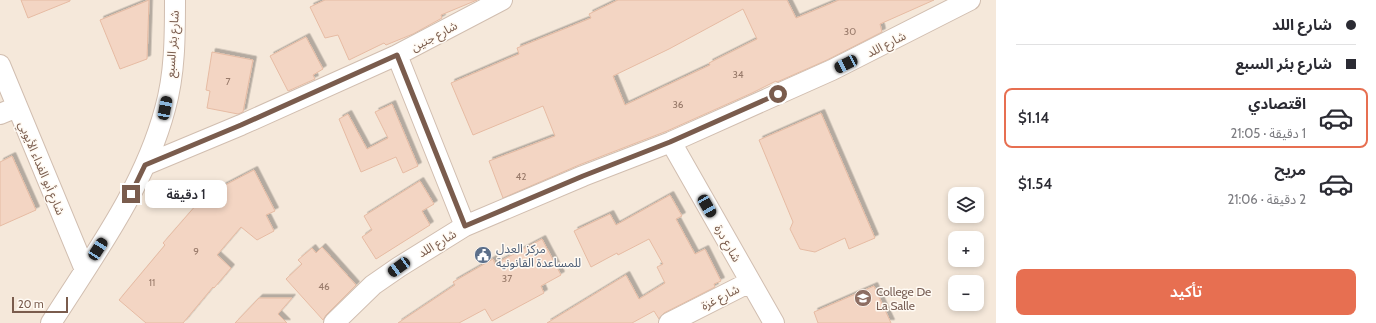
<!DOCTYPE html>
<html lang="ar">
<head>
<meta charset="utf-8">
<style>
  body { margin:0; font-family:Cabin,"Noto Sans Arabic",sans-serif; background:#f7f7f7; color:#2b2b33; direction:rtl; height:100vh; display:flex; flex-direction:column; font-size:15px; white-space:nowrap }
  * { box-sizing:border-box; margin:0 }
  p { font-size:13px; color:#7c7c81 }
  .icon { flex:none; width:22px; height:22px; fill:none; stroke:currentColor; stroke-width:2; stroke-linecap:round; stroke-linejoin:round }
  .map { position:relative; flex:1; overflow:hidden; direction:ltr }
  .details { display:flex; flex-direction:column; background:#fff; width:380px }
  .details>* { flex:none }
  .banner { display:grid; align-content:center; height:88px; padding:0 20px; background:#fff }
  .buttons { position:absolute; left:948px; top:187px; display:grid; gap:8px }
  .buttons a { display:grid; place-items:center; width:36px; height:36px; border-radius:8px; background:#fff; box-shadow:0 2px 6px #0003; font-size:20px }
  .scale { position:absolute; left:12px; bottom:10px; width:56px; box-sizing:border-box; padding-left:4px; border:2px solid #7a5c4d; border-top:0; font-size:11px; line-height:14px; white-space:nowrap; color:#7a5c4d; -webkit-text-stroke:3px #fffaf3; paint-order:stroke }
  .end { position:absolute; width:18px; height:18px; margin:-9px; border:5px solid #7a5c4d; background:#fff; box-shadow:0 0 0 2px #fff }
  .from { border-radius:50% }
  .bubble { position:absolute; height:28px; border-radius:8px; background:#fff; box-shadow:0 2px 6px #0003; font-size:13px; font-weight:600; line-height:28px; text-align:center; direction:rtl }
  .car { position:absolute; width:12px; height:24px; margin:-12px -6px; border-radius:5px; box-shadow:0 0 3px 1px #0007; background:linear-gradient(#222 24%,#8ab4d8 0 40%,#222 0 76%,#8ab4d8 0 86%,#222 0) }
  .banner b { display:flex; align-items:center; gap:14px; height:38px; font-size:15px }
  .banner b+b { border-top:1px solid #e1e1e2 }
  .banner i { width:10px; height:10px; background:#2b2b33 }
  ul { padding:0; list-style:none }
  li { display:flex; align-items:center; gap:12px; height:60px; margin:0 8px 6px; padding:0 12px; border:2px solid transparent; border-radius:8px }
  li div { flex:1 }
  li b { display:block; font-size:15px }
  li em { font-style:normal; font-weight:600 }
  li.on { border-color:#e76f51 }
  li>.icon { width:36px; height:36px; stroke-width:1.5 }
  .button { display:flex; gap:8px; margin-top:auto; padding:8px 20px }
  .button a { flex:1; height:46px; border-radius:8px; background:#e76f51; color:#fff; font-size:16px; font-weight:600; line-height:46px; text-align:center }
  main { display:flex; flex:1; min-height:0 }
  .map>svg:first-child { display:block }
  .residential { fill:#f5e8da; fill-rule:evenodd }
  .building { fill:#f3d5c3; stroke:#e6bba3; fill-rule:evenodd; filter:url(#shadow) }
  .lines { fill:none; stroke-linecap:round; stroke-linejoin:round }
  .minor-casing { stroke:#d1beb0; stroke-width:22 }
  .minor { stroke:#fff; stroke-width:20 }
  .route { stroke:#7a5c4d; stroke-width:5 }
  .labels { text-anchor:middle; dominant-baseline:central; stroke-width:3; stroke-linejoin:round; paint-order:stroke }
  .number-label { font-size:10px; fill:#987a6a }
  .street-label { font-size:12px; fill:#7a5c4d; stroke:#fffaf3 }
  .service-label { font-size:12px; fill:#4e5e75; stroke:#fffaf3; text-anchor:start }
  .education-label { font-size:12px; fill:#785e54; stroke:#fffaf3; text-anchor:start }
</style>
</head>
<body>
<main>
<section class="details">
<div class="banner">
<b><i class="from"></i>شارع اللد</b>
<b><i></i>شارع بئر السبع</b>
</div>
<ul>
<li class="on"><svg class="icon" aria-label="car" viewBox="0 0 24 24"><path d="M5 17H2v-5l4-1 3-4h7l3 4 3 1v5h-3M9 17h6M6 11h13"/><circle cx="7" cy="17" r="2"/><circle cx="17" cy="17" r="2"/></svg><div><b>اقتصادي</b><p>1 دقيقة · 21:05</p></div><em>$1.14</em></li>
<li><svg class="icon" aria-label="car" viewBox="0 0 24 24"><path d="M5 17H2v-5l4-1 3-4h7l3 4 3 1v5h-3M9 17h6M6 11h13"/><circle cx="7" cy="17" r="2"/><circle cx="17" cy="17" r="2"/></svg><div><b>مريح</b><p>2 دقيقة · 21:06</p></div><em>$1.54</em></li>
</ul>
<div class="button"><a>تأكيد</a></div>
</section>
<div class="map">
<svg width="996" height="323" viewBox="0 0 996 323">
  <defs>
    <filter id="shadow"><feDropShadow dx="3.5" dy="-3.5" stdDeviation="0" flood-color="#0004"/></filter>
  </defs>
  <rect width="100%" height="100%" fill="#fdf6ec"/>
  <path class="residential" d="M 0,0 L 996,0 L 996,323 L 0,323 ZM 955,194 L 977,194 L 977,216 L 955,216 ZM 955,238 L 977,238 L 977,260 L 955,260 ZM 955,282 L 977,282 L 977,304 L 955,304 Z"/>
  <path class="building" d="M 21,0 L 70,0 L 70,1 L 28,18 Z
    M 149,0 L 147,59 L 120,69 L 100,20 Z
    M 325,0 L 477,0 L 441,15 L 442,18 L 413,34 L 386,45 L 384,43 L 349,60 L 338,35 L 325,38 L 310,7 Z
    M 618,0 L 787,0 L 796,18 L 839,0 L 934,0 L 880,24 L 882,32 L 827,60 L 777,82 L 776,81 L 752,93 L 667,131 L 579,165 L 503,198 L 489,161 L 555,136 L 543,106 L 473,135 L 451,83 L 519,54 L 517,48 L 591,18 L 589,14 ZM 743,9 L 757,39 L 709,63 L 710,65 L 625,105 L 613,76 L 669,49 Z
    M 306,37 L 323,69 L 313,75 L 315,79 L 288,91 L 270,56 Z
    M 212,52 L 253,60 L 243,112 L 238,114 L 207,108 L 210,91 L 206,90 Z
    M 392,104 L 418,166 L 403,173 L 396,157 L 361,172 L 339,119 L 348,114 L 367,149 L 388,138 L 375,112 Z
    M 821,113 L 875,238 L 849,249 L 845,238 L 815,252 L 800,249 L 790,229 L 793,222 L 759,140 Z
    M 12,156 L 36,210 L 0,226 L 0,162 Z
    M 254,170 L 275,211 L 266,215 L 274,231 L 257,240 L 241,227 L 217,255 L 231,268 L 214,288 L 213,287 L 183,323 L 146,323 L 119,300 L 165,245 L 163,243 L 204,196 Z
    M 420,181 L 434,204 L 422,211 L 430,225 L 376,259 L 362,237 L 372,230 L 364,216 Z
    M 670,195 L 682,216 L 676,219 L 695,254 L 705,249 L 721,281 L 714,284 L 715,287 L 664,313 L 659,319 L 654,311 L 632,323 L 547,323 L 626,275 L 639,299 L 665,283 L 657,267 L 663,264 L 649,239 L 618,255 L 617,253 L 591,267 L 574,231 L 610,214 L 616,225 Z
    M 542,239 L 561,275 L 541,286 L 544,293 L 492,321 L 485,309 L 459,323 L 398,323 L 455,285 L 453,282 L 493,259 L 495,264 Z
    M 322,247 L 356,285 L 326,315 L 323,320 L 286,279 L 302,264 L 298,260 L 312,248 L 316,253 Z
    M 874,286 L 891,323 L 818,323 L 814,312 Z
    M 259,298 L 292,298 L 278,314 L 287,323 L 235,323 Z"/>
  <g class="lines">
    <defs>
      <path id="minor" d="M 397,55 L 465,226
        M 0,65 L 85,270
        M 0,114 L 17,107
        M 671,142 L 774,323
        M 145,165 L 241,125 L 397,55 L 502,0
        M 51,323 C 94,255 144,188 165,109 C 175,74 175,36 175,0
        M 334,323 L 373,285 L 399,267 L 465,226 L 583,176 L 671,142 L 832,70 L 970,0
        M 669,323 L 750,282"/>
    </defs>
    <use href="#minor" class="minor-casing"/>
    <use href="#minor" class="minor"/>
  </g>
  <g class="lines">
    <path class="route" d="M 131,194 L 145,165 L 241,125 L 397,55 L 465,226 L 583,176 L 670,142 L 778,94"/>
  </g>
  <defs>
    <symbol id="civic-disc" viewBox="-11 -11 22 22"><circle r="9.5" fill="#5c6f8a" stroke="#fffaf3"/><path d="M-.6-6.5H3V-4.5H.6V-3L4-1V1h2V6H-6V1h2V-1L-.6-3ZM-1.2 2.5V6h2.4V2.5Z" fill="#fff"/></symbol>
    <symbol id="school-disc" viewBox="-11 -11 22 22"><circle r="9.5" fill="#8d6e63" stroke="#fffaf3"/><path d="M0-5L7-2L0 1L-7-2ZM-4 1L0 2.5L4 1V4Q0 6-4 4Z" fill="#fff"/></symbol>
  </defs>
  <g fill-rule="evenodd">
    <use href="#civic-disc" x="473" y="245" width="20" height="20"/>
    <use href="#school-disc" x="853" y="288" width="20" height="20"/>
  </g>
  <g class="labels">
    <g class="number-label">
      <text x="850" y="31">30</text>
      <text x="738" y="74">34</text>
      <text x="228" y="81">7</text>
      <text x="678" y="104">36</text>
      <text x="521" y="176">42</text>
      <text x="196" y="251">9</text>
      <text x="507" y="278">37</text>
      <text x="152" y="282">11</text>
      <text x="324" y="286">46</text>
    </g>
    <g class="street-label">
      <text transform="translate(434 36) rotate(-28)">شارع جنين</text>
      <text transform="translate(172 44) rotate(-86)">شارع بئر السبع</text>
      <text transform="translate(886 44) rotate(-27)">شارع اللد</text>
      <text transform="translate(42 168) rotate(67)">شارع أبو الفداء الأيوبي</text>
      <text transform="translate(437 243) rotate(-31)">شارع اللد</text>
      <text transform="translate(728 243) rotate(60)">شارع درة</text>
      <text transform="translate(720 297) rotate(-27)">شارع غزة</text>
    </g>
    <g class="service-label">
      <text x="496" y="248">مركز العدل<tspan x="496" dy="14">للمساعدة القانونية</tspan></text>
    </g>
    <g class="education-label">
      <text x="876" y="291">College De<tspan x="876" dy="14">La Salle</tspan></text>
    </g>
  </g>
</svg>
<div class="buttons">
<a><svg class="icon" aria-label="layers" viewBox="0 0 24 24"><path d="M12 4l9 5-9 5-9-5zM3 14l9 5 9-5"/></svg></a>
<a>+</a>
<a>−</a>
</div>
<div class="scale">20 m</div>
<i class="end from" style="left:778px;top:94px"></i>
<i class="end" style="left:131px;top:194px"></i>
<div class="bubble" style="left:145px;top:180px;width:82px">1 دقيقة</div>
<i class="car" style="left:846px;top:64px;rotate:244deg"></i>
<i class="car" style="left:165px;top:108px;rotate:11deg"></i>
<i class="car" style="left:707px;top:206px;rotate:150deg"></i>
<i class="car" style="left:98px;top:249px;rotate:33deg"></i>
<i class="car" style="left:399px;top:267px;rotate:234deg"></i>
</div>
</main>
</body>
</html>
